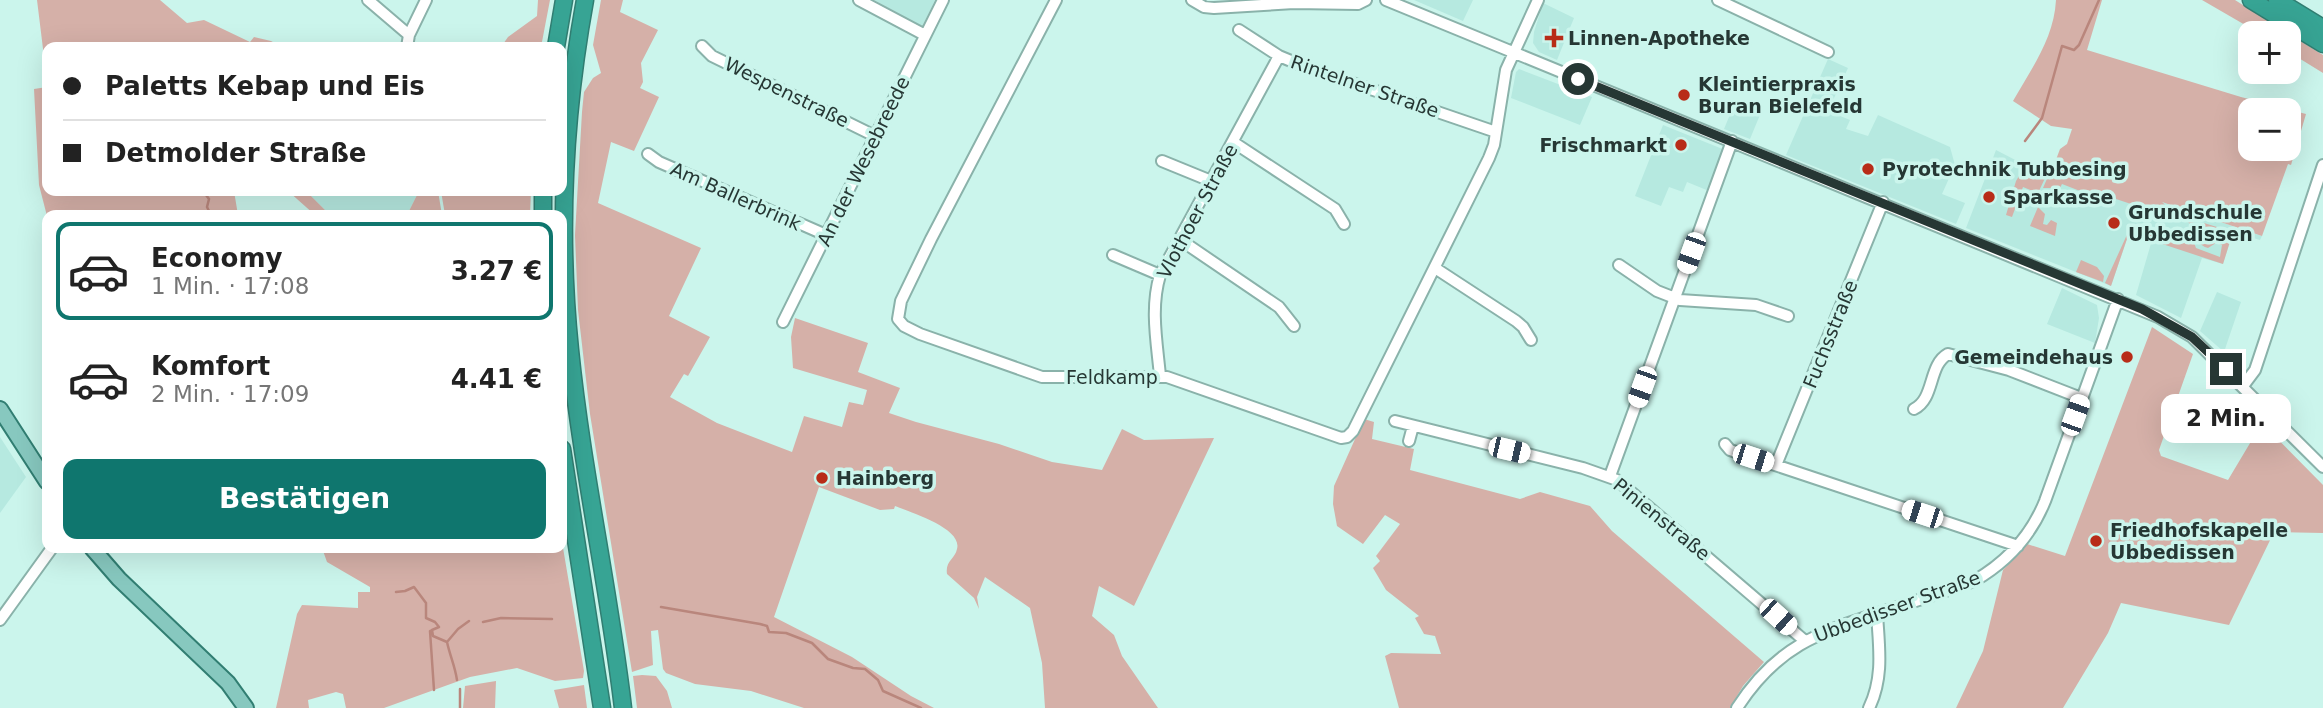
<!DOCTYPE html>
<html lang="de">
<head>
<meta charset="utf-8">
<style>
  body { margin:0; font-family:"DejaVu Sans",sans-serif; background:#f2f2f2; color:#222; height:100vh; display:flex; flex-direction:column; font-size:26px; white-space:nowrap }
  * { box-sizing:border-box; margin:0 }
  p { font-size:23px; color:#767676 }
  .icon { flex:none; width:38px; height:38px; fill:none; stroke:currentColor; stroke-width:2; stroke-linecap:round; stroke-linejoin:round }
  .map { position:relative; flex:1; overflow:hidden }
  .panel { position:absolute; left:42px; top:210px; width:525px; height:343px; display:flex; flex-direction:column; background:#fff; border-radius:14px; box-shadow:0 7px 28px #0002 }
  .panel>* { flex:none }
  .banner { position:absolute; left:42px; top:42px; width:525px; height:154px; border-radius:14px; box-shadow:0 7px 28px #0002; display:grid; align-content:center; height:154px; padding:0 21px; background:#fff }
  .controls { position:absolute; left:2238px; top:21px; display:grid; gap:14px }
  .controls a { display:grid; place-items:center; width:63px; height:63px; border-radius:14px; background:#fff; box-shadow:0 7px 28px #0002; font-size:35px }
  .end { position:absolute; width:32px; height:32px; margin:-16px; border:9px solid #263734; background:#fff; box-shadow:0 0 0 4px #fff }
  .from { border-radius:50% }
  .bubble { position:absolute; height:49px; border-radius:14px; background:#fff; box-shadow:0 7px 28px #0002; font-size:23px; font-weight:800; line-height:49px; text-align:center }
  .car { position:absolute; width:21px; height:42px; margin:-21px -10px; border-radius:9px; box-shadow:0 0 5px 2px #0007; background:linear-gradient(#fff 24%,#345 0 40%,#fff 0 76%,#345 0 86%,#fff 0) }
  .banner b { display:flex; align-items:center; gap:24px; height:66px; font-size:26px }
  .banner b+b { border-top:2px solid #e0e0e0 }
  .banner i { width:18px; height:18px; background:#222 }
  ul { padding:12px 0 0; list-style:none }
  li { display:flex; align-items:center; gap:21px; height:98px; margin:0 14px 10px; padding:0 7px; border:4px solid transparent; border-radius:14px }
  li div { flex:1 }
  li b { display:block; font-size:26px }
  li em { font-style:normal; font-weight:800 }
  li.selected { border-color:#0f766e }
  li>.icon { width:63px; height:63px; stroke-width:1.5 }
  .primary-button { display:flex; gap:14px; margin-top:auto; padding:14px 21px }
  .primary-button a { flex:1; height:80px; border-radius:14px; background:#0f766e; color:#fff; font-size:28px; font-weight:800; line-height:80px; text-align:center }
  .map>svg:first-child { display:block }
  .built { fill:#b6e9e0 }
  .green { fill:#d5b0a8; fill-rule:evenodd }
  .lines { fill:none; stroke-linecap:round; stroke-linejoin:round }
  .stream { stroke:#b9867c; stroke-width:2.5 }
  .minor-casing { stroke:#8ab2aa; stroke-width:14 }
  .major-casing { stroke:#317e72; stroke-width:18 }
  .highway-casing { stroke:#317e72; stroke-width:19 }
  .minor { stroke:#fff; stroke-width:10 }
  .major { stroke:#87c8bf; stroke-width:14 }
  .highway { stroke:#37a494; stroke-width:16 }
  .route { stroke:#263734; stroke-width:9 }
  .poi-dot { fill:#b82c18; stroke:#cbf5ec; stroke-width:2.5 }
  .labels { text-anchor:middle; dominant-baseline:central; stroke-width:7; stroke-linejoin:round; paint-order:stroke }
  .poi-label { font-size:19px; font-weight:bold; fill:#263734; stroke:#cbf5ec; text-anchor:start }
  .street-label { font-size:19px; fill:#263734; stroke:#cbf5ec }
</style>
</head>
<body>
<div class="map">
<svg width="2323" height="708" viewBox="0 0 2323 708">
  <rect width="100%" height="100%" fill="#cbf5ec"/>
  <path class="built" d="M 874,0 L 935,0 L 923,25 L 919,25 Z
    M 1414,0 L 1473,0 L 1463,21 Z
    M 1543,3 L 1574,18 L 1557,60 L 1539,52 L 1533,43 L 1534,32 Z
    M 1828,59 L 1848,68 L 1828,111 L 1850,120 L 1846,129 L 1868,136 L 1878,115 L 1950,147 L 1955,165 L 1942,194 L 1965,203 L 1956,224 L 1786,155 Z
    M 1519,69 L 1592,97 L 1580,125 L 1511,98 L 1516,72 Z
    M 1736,100 L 1762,110 L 1750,139 L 1724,129 Z
    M 1663,125 L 1725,150 L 1709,191 L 1687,182 L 1683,192 L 1669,187 L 1661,206 L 1635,196 Z
    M 1996,150 L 2025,165 L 2047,174 L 2057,162 L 2059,162 L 2085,176 L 2262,236 L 2260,240 L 2233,232 L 2223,264 L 2202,258 L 2181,318 L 2136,295 L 2152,240 L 2129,233 L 2111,286 L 1966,228 Z
    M 306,191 L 419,191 L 407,215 L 330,215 Z
    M 2062,288 L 2097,305 L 2099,318 L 2095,343 L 2047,324 Z
    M 2217,292 L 2241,302 L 2224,352 L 2200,331 Z
    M 0,437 L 26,477 L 0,513 Z"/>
  <path class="green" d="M 37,0 L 160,0 L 187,23 L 204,20 L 250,42 L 254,37 L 271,41 L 282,47 L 47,47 L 47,65 L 45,65 Z
    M 538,0 L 550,0 L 541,47 L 501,47 L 508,37 L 537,16 Z
    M 601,0 L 623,0 L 620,12 L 658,30 L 641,63 L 643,82 L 640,88 L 659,97 L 634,151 L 611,142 L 598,203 L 701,248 L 669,316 L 710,337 L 688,376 L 684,374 L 670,397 L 717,423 L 792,452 L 804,416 L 842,427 L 849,402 L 863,405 L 867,390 L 793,368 L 791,337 L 795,318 L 868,343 L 858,372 L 900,388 L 889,413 L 916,422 L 999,444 L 1052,462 L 1102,470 L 1122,429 L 1144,440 L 1214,438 L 1134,606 L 1099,586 L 1092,616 L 1114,635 L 1122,656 L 1158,708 L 1045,708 L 1042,663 L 1030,608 L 985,577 L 977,597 L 979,609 L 974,598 L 947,574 C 945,561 955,559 957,549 C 963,528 909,512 895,506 L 894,509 L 880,510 L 819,487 L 774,617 L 852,657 L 911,696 L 934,708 L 804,708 L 751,691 L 695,684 L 666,673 L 663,669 L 658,630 L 651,631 L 653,665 L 632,672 L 590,414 L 578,310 L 575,235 L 582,112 L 584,92 L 593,78 L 601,73 L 593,45 Z
    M 2056,0 L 2102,0 L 2087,50 L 2241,97 L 2306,114 L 2291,165 L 2288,164 L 2262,236 L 2200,215 L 2191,225 L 2183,217 L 2185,210 L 2162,202 L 2171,210 L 2168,214 L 2155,215 L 2146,207 L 2137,206 L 2104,195 L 2093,196 L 2062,184 L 2060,188 L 2043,188 L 2049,174 L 2059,163 L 2057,162 L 2054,165 L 2060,149 L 2067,144 L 2072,129 L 2051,126 L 2013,101 C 2032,68 2054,38 2056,0 ZM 2250,110 L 2289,110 L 2289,149 L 2250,149 Z
    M 2202,0 L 2235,0 L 2287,33 L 2259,33 Z
    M 2289,34 L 2323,55 L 2323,73 L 2289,52 Z
    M 47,87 L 47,191 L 234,191 L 238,215 L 47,216 L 39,185 L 34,89 Z
    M 2025,166 L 2047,174 L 2038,193 L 2023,187 L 2012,217 L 2006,215 L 2016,181 Z
    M 288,191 L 306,191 L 330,215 L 315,215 Z
    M 419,191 L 438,191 L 442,215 L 407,215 Z
    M 441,191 L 531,191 L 530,215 L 445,215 Z
    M 2038,207 L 2045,214 L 2043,224 L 2047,225 L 2051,220 L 2057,223 L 2055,236 L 2030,226 Z
    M 2204,223 L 2233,232 L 2223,264 L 2129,233 L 2111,286 L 2105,283 L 2130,228 L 2180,244 L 2190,232 L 2196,248 L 2220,257 L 2222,245 L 2216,243 L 2208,248 C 2199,245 2192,238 2193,228 Z
    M 2081,260 L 2097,267 L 2104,276 L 2103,282 L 2076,272 Z
    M 2152,327 L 2193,354 L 2159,450 L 2161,456 L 2228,480 L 2262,423 L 2323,485 L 2323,533 L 2274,532 L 2229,625 L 2121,603 L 2108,633 L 2063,708 L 1956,708 L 1983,651 L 2003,570 L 2027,544 L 2065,556 Z
    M 1364,419 L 1374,422 L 1372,439 L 1414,449 L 1410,470 L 1520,499 L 1540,492 L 1590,506 L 1612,531 L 1764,662 L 1743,686 L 1730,708 L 1399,708 L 1385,656 L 1391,653 L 1441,654 L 1435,636 L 1424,634 L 1415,618 L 1419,616 L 1386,590 L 1373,568 L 1380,561 L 1376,556 L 1400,524 L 1385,515 L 1363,544 L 1337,526 L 1333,504 L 1334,486 Z
    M 562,542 L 584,671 L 583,678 L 555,681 L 517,668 L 470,677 L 384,708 L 346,708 L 343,694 L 336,692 L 308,700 L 309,708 L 276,708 L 297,614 L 302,605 L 358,608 L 358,592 L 370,592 L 370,587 L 327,562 L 322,548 L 562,548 Z
    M 642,675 L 656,676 L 667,691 L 672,708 L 637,708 L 633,676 Z
    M 496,681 L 495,708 L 463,708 L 465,686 Z
    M 584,685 L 587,708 L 559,708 L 554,690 Z"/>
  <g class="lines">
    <path class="stream" d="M 2025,141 L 2042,118 L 2062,46 L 2074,50 L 2079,45 L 2099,0
      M 203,191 L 209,199 L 207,207 L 211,215
      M 396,592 L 405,591 L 414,587 L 426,603 L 426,618 L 435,622 L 439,627 L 432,630 L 433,636 L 447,642 C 450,656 455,666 457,680
      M 661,607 L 760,624 L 767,626 L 769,632 L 786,633 L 812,643 L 828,659 L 853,668 L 865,669 L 878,680 L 883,691 L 921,708
      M 483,622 L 501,618 L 552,619
      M 432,630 L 430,631 L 434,690
      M 447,642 L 458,629 L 469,621
      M 460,708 L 460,689"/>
    <defs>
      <path id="minor" d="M 368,0 L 409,35
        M 859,0 L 925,35
        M 1056,0 L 931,239 L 901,301 L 898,319 L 904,326 L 920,334 L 1042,377 L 1167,377 L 1341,438 L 1347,437 L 1353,431 L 1489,158 L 1494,145 L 1506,70 L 1538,0
        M 1192,0 L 1204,7 L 1214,8 L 1294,3 L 1358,4 L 1366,0
        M 1386,0 L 2158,317 L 2192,337 L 2323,467
        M 1718,0 L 1828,52
        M 1239,30 L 1279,56 L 1303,66 L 1496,132
        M 702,46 L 712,56 L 875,136
        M 407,47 L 409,35 L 426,0
        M 1233,142 L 1335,209 L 1344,224
        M 648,154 L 659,162 L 826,235
        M 1162,161 L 1211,181
        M 1179,239 L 1279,307 L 1294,326
        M 1113,255 L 1160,275
        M 1619,265 L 1657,291 L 1680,300 L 1756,305 L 1788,316
        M 1435,268 L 1516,321 L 1523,327 L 1531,340
        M 783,322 L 943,0
        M 1160,376 C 1157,343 1150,308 1160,275 L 1279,56
        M 2243,386 L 2255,370 L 2323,165
        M 1914,409 C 1935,399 1928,365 1948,354 L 2009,370 L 2081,398
        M 1395,421 L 1583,468 L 1617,480 L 1805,641
        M 1409,441 L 1413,426
        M 1725,444 L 1730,450 L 2018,546
        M 1776,465 L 1883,202
        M 1610,476 L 1732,141
        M 0,620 L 52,548
        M 1737,708 C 1776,647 1817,633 1882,612 C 1913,602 1944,592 1974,581 C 2007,562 2031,536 2045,501 L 2118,299
        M 1869,708 C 1884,677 1879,647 1877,614"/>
      <path id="major" d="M 0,409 L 47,482
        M 92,548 L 119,579 L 228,683 L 246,708"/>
      <path id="highway" d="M 585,0 C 564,115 558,233 570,350 C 582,470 609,588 623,708
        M 2251,0 L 2323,44
        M 2277,0 L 2323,28
        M 556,47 L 564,0
        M 543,215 L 543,191
        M 562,449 L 602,708"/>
    </defs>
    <use href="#minor" class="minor-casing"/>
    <use href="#major" class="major-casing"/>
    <use href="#highway" class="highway-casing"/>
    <use href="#minor" class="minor"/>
    <use href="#major" class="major"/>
    <use href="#highway" class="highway"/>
  </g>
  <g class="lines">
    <path class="route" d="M 1578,79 L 2142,309 L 2192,337 L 2226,369"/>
  </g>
  <g class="poi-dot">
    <path d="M1550.5 27.5h7v7h7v7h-7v7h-7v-7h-7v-7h7z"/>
    <circle cx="1684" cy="95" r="7"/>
    <circle cx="1681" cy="145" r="7"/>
    <circle cx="1868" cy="169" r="7"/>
    <circle cx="1989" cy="197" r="7"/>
    <circle cx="2114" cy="223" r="7"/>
    <circle cx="2127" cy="357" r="7"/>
    <circle cx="822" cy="478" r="7"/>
    <circle cx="2096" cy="541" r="7"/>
  </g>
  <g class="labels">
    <g class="poi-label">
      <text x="1568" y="38">Linnen-Apotheke</text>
      <text x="1698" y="84">Kleintierpraxis<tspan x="1698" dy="22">Buran Bielefeld</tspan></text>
      <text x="1667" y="145" text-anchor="end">Frischmarkt</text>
      <text x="1882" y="169">Pyrotechnik Tubbesing</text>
      <text x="2003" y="197">Sparkasse</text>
      <text x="2128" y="212">Grundschule<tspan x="2128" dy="22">Ubbedissen</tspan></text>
      <text x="2113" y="357" text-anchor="end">Gemeindehaus</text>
      <text x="836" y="478">Hainberg</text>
      <text x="2110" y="530">Friedhofskapelle<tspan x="2110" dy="22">Ubbedissen</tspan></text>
    </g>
    <g class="street-label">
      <text transform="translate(1365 86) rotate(19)">Rintelner Straße</text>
      <text transform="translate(787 92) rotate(26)">Wespenstraße</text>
      <text transform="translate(863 161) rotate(-64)">An der Wesebreede</text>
      <text transform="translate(736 196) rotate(24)">Am Ballerbrink</text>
      <text transform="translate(1197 211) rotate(-62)">Vlothoer Straße</text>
      <text transform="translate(1830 334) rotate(-68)">Fuchsstraße</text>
      <text x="1112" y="377">Feldkamp</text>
      <text transform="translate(1662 519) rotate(39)">Pinienstraße</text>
      <text transform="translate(1897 606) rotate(-20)">Ubbedisser Straße</text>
    </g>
  </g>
</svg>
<div class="controls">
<a>+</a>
<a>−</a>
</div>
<i class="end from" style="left:1578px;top:79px"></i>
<i class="end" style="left:2226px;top:369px"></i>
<div class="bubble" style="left:2161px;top:394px;width:130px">2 Min.</div>
<i class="car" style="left:1691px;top:253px;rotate:200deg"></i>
<i class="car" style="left:1642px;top:387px;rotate:200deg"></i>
<i class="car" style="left:2075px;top:415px;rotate:20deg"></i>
<i class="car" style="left:1509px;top:450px;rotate:103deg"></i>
<i class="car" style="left:1753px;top:458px;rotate:108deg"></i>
<i class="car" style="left:1922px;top:514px;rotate:288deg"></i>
<i class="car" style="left:1778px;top:617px;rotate:132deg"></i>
<div class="banner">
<b><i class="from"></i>Paletts Kebap und Eis</b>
<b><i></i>Detmolder Straße</b>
</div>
<section class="panel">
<ul>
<li class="selected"><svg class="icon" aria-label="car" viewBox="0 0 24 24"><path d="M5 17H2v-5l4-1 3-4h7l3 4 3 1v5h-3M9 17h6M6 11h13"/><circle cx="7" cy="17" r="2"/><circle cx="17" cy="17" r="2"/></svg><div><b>Economy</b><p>1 Min. · 17:08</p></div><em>3.27 €</em></li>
<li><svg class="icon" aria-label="car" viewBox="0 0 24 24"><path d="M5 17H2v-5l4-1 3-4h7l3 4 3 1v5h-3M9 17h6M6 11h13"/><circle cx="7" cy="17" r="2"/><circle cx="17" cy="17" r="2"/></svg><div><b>Komfort</b><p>2 Min. · 17:09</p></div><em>4.41 €</em></li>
</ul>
<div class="primary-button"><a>Bestätigen</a></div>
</section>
</div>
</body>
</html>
